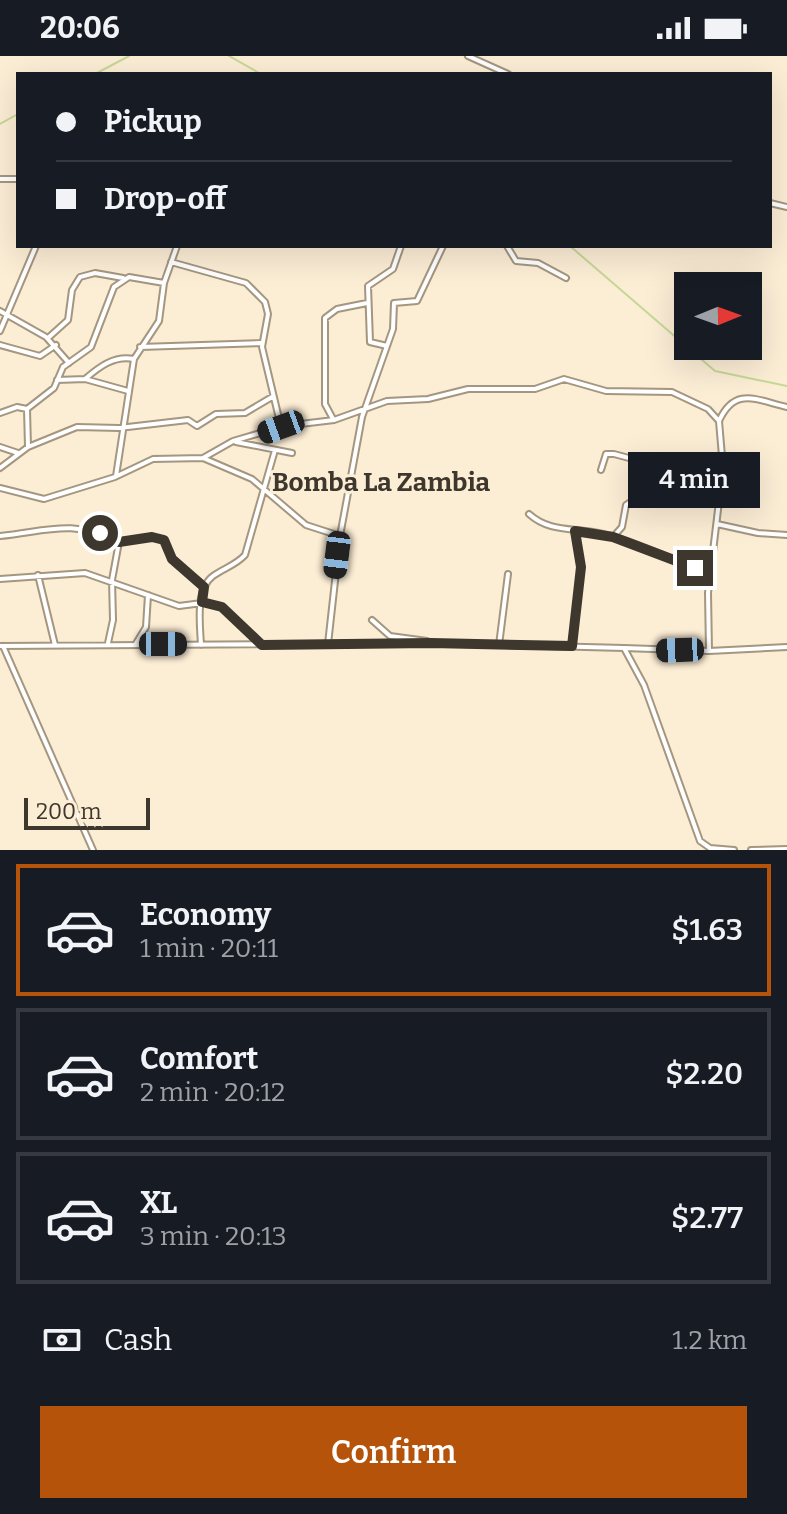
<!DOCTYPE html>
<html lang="en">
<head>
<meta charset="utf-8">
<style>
  body { margin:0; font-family:Bitter,serif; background:#242831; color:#f1f3f6; height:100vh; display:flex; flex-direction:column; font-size:30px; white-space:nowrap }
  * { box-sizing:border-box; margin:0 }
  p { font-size:26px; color:#9ea1a6 }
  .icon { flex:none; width:44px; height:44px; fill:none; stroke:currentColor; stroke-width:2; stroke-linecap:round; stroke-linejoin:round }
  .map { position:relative; height:794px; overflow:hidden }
  .drawer { display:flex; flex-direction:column; background:#171b24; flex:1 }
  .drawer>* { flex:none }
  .hud { position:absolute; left:16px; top:16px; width:756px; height:176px; border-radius:0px; box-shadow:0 8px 32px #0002; display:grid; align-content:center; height:176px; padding:0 40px; background:#171b24 }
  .needle { width:52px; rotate:89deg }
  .buttons { position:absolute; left:674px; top:216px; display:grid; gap:16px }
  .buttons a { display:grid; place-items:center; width:88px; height:88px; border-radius:0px; background:#171b24; box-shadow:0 8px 32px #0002; font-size:40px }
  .scale { position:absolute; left:24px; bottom:20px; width:126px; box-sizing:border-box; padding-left:8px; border:4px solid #3d372d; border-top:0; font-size:22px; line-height:28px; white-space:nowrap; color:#3d372d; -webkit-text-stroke:6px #fcedd5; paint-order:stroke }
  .end { position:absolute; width:36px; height:36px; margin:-18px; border:10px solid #3d372d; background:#fff; box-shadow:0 0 0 4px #fff }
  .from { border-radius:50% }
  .bubble { position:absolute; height:56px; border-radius:0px; background:#171b24; box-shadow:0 8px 32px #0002; font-size:26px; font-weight:600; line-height:56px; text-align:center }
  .car { position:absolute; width:24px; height:48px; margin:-24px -12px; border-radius:10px; box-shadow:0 0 6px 2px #0007; background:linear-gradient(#222 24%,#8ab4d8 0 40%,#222 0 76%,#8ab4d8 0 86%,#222 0) }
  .hud b { display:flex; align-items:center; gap:28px; height:76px; font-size:30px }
  .hud b+b { border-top:2px solid #363941 }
  .hud i { width:20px; height:20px; background:#f1f3f6 }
  ul { padding:14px 0 0; list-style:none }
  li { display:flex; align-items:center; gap:24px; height:132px; margin:0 16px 12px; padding:0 24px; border:4px solid #363941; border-radius:0px }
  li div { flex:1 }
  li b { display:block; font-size:30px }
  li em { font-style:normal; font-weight:600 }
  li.on { border-color:#b45309 }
  li>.icon { width:72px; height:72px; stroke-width:1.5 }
  .pay { display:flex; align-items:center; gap:20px; height:88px; padding:0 40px; font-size:30px }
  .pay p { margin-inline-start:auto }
  .cta { display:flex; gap:16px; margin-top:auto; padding:16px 40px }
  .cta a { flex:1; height:92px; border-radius:0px; background:#b45309; color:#fff; font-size:32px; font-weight:600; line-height:92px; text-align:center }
  .status { display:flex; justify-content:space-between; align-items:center; height:56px; padding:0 40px; background:#171b24; direction:ltr }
  .status svg { height:22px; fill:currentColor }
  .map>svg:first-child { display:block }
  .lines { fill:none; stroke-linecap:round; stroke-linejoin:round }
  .stream { stroke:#c6d896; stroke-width:2 }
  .minor-casing { stroke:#a4967f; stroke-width:8 }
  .minor { stroke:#fff; stroke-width:4 }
  .route { stroke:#3d372d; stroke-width:10 }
  .labels { text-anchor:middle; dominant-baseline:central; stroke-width:6; stroke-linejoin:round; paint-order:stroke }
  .quarter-label { font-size:26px; font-weight:bold; fill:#3d372d; stroke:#fcedd5 }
</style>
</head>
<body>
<div class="status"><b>20:06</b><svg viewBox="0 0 49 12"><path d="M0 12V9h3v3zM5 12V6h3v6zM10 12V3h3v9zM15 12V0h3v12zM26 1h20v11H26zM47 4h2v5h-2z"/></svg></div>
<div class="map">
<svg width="787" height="794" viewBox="0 0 787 794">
  <rect width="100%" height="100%" fill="#fcedd5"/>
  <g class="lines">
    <path class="stream" d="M 229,0 L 261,18
      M 95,18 L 129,0
      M 0,68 L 18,58
      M 570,190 L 715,315 L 787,330"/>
    <defs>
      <path id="minor" d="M 468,0 L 508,18
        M 0,123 L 18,123
        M 770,147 L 787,151
        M 507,190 L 516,205 L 538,207 L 566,222
        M 171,206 L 246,227 L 265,246 L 268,258 L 262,291 L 281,371
        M 0,255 L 46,281 L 69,307
        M 0,275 L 36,190
        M 48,282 L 68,264 L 72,234 L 80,221 L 95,217 L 123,222
        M 0,289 L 40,300 L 56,289
        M 387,290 L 370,286 L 368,230 L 393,213 L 401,190
        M 140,291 L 261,287
        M 85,323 C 99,311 114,299 134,303
        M 57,324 L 85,323 L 128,335
        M 0,357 L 17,351 L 27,353
        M 333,363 L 325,348 L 325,262 L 337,253 L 367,247
        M 719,365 C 735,330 756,344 787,351
        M 236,386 L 292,397
        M 0,391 L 18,397
        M 28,391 L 27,353 L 54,332 L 63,311 L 91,291 L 114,231 L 129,221 L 164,227
        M 203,402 L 252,423 L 306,469 L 340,480
        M 0,412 L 28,391 L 77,371 L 119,372 L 188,364 L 197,370 L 216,358 L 245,357 L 272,341
        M 601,414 L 606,398 L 614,398 L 681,416
        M 116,420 L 134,303 L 159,265 L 164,227 L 177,190
        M 0,432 L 44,443 L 115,421 L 153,403 L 203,402 L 233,385 L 284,370 L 334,364 L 387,345 L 428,343 L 468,333 L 535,333 L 564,323 L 606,335 L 672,336 L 708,353 L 719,365 L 723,412 L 708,537 L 709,595
        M 529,458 C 548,475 569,472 593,476 C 635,483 671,506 712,516
        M 717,468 L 758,477 L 787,479
        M 0,480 C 49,475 70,463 118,485
        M 613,481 L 622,471 L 626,449 L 632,445 L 644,447 L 652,442
        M 38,519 L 55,589
        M 0,523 L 85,517 L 179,550 L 202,547
        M 202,546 L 222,551 L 262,589
        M 372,564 L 390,580 L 427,585
        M 108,587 L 113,564 L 112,524 L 119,486 L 152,481 L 164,484 L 172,503 L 204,531
        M 328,588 L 340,480 L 362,361 L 393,273 L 394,247 L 417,245 L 443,190
        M 135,589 L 146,571 L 148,539
        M 201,589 C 200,569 195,533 213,520 C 224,512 236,509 245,499 L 275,394
        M 499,589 L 508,518
        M 0,590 L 431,587 L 624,592 L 644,629 L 700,785 L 710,792 L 734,794
        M 3,590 L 93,794
        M 572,590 L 581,511 L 575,475
        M 624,592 L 709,595 L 787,591
        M 751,794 L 787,793"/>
    </defs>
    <use href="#minor" class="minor-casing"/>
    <use href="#minor" class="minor"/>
  </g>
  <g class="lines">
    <path class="route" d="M 100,477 L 119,486 L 152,481 L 164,484 L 172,503 L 204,531 L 202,546 L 222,551 L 262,589 L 431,587 L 572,590 L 581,511 L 575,475 L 613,481 L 695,512"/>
  </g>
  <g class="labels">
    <g class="quarter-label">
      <text x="381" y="426">Bomba La Zambia</text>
    </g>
  </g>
</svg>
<div class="buttons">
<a><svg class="needle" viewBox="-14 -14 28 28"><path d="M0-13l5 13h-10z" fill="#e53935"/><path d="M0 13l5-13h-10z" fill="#9ea1a6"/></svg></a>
</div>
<div class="scale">200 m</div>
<i class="end from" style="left:100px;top:477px"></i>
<i class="end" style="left:695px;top:512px"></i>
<div class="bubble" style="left:628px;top:396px;width:132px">4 min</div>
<i class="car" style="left:281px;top:371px;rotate:250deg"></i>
<i class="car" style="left:337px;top:499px;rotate:187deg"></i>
<i class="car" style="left:163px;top:588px;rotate:90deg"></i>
<i class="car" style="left:680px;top:594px;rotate:268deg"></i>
<div class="hud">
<b><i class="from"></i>Pickup</b>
<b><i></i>Drop-off</b>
</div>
</div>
<section class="drawer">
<ul>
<li class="on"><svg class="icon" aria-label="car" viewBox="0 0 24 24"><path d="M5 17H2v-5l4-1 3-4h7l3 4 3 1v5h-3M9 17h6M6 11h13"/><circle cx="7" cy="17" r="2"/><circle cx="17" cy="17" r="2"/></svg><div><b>Economy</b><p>1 min · 20:11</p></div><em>$1.63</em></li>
<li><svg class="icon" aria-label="car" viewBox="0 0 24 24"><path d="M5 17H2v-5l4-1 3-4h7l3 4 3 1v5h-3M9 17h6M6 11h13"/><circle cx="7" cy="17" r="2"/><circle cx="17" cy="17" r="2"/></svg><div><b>Comfort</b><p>2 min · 20:12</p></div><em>$2.20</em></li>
<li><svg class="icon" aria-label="car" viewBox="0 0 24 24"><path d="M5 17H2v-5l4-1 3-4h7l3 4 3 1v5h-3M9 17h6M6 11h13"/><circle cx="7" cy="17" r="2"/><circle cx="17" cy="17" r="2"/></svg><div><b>XL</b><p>3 min · 20:13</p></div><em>$2.77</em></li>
</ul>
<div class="pay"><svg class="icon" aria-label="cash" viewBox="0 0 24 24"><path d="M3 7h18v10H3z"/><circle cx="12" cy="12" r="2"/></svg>Cash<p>1.2 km</p></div>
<div class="cta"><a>Confirm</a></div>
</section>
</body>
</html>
